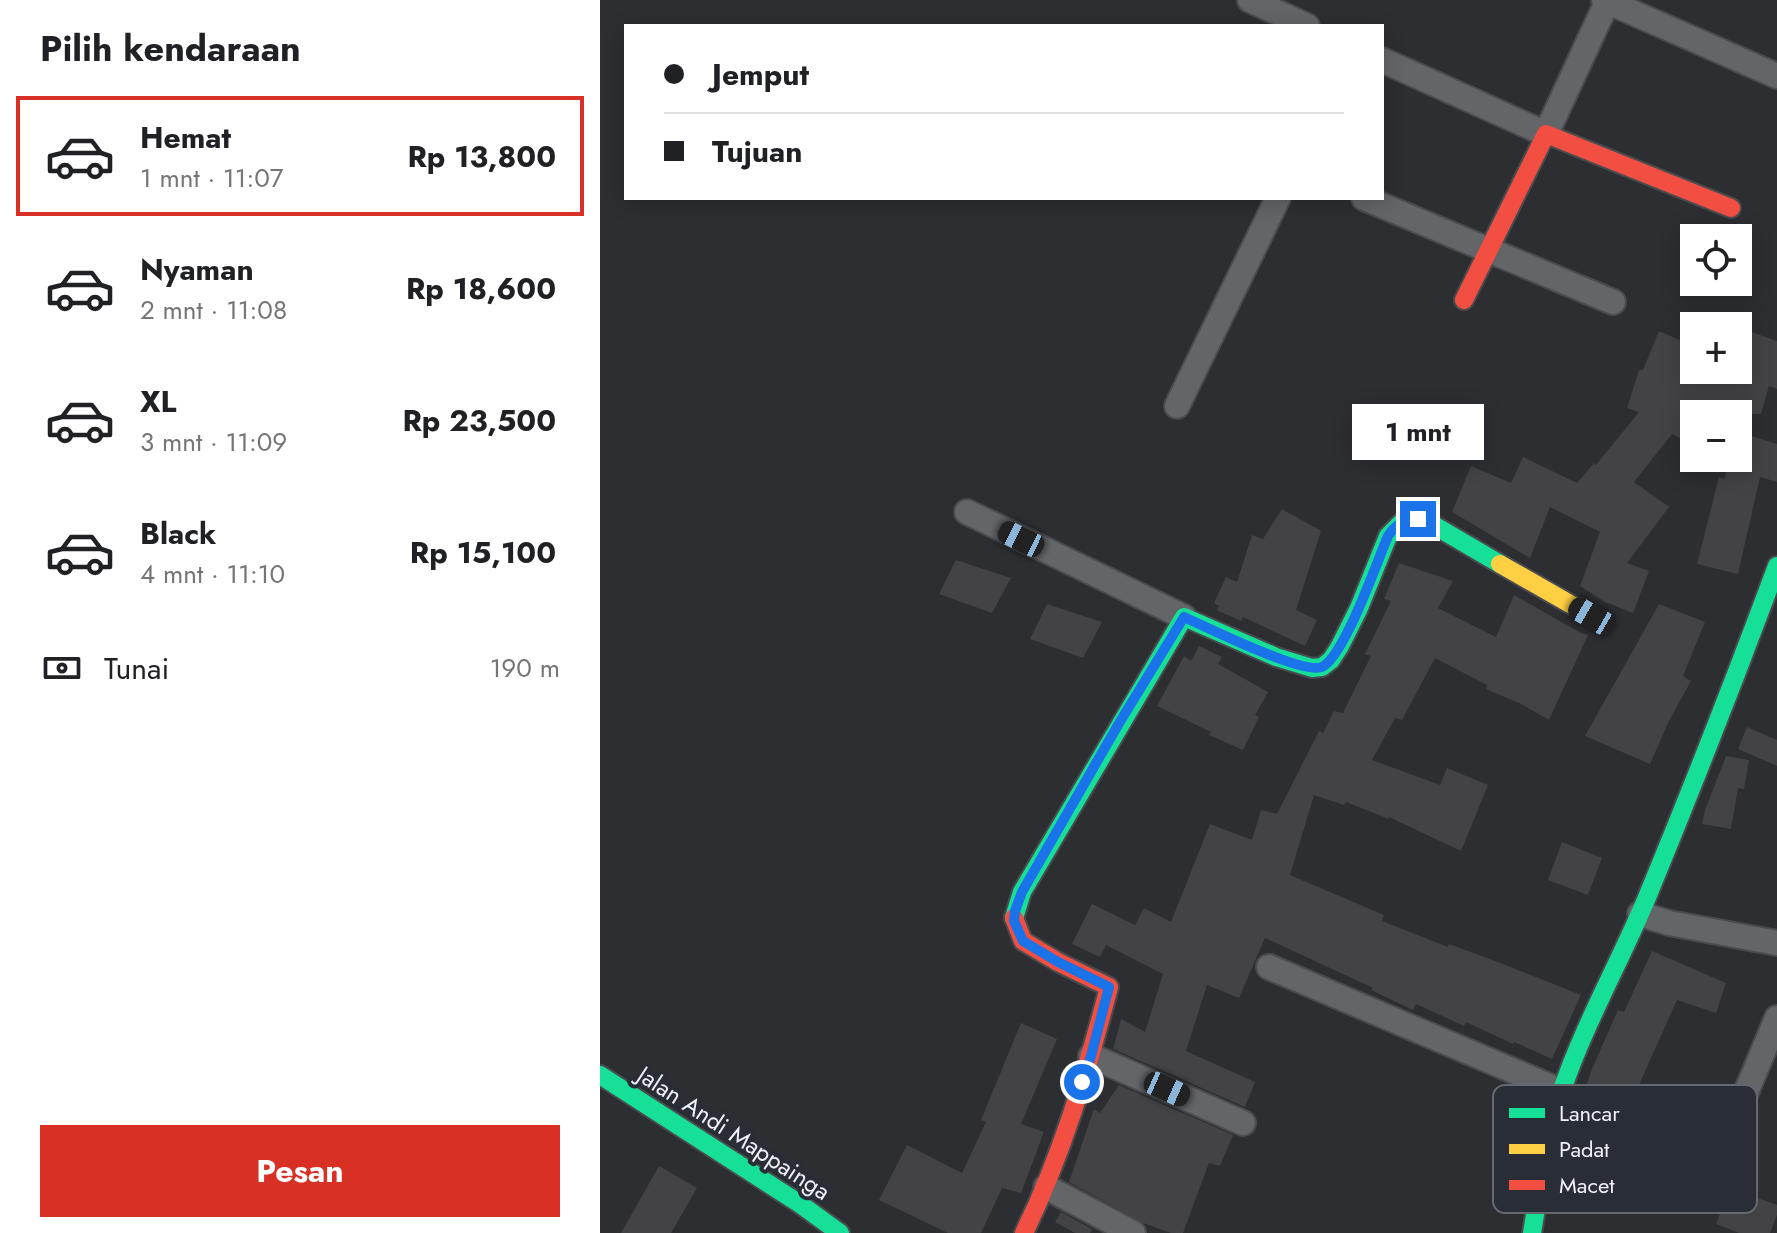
<!DOCTYPE html>
<html lang="id">
<head>
<meta charset="utf-8">
<style>
  body { margin:0; font-family:Jost,sans-serif; background:#f6f6f6; color:#202124; height:100vh; display:flex; flex-direction:column; font-size:30px; white-space:nowrap }
  * { box-sizing:border-box; margin:0 }
  p { font-size:26px; color:#757577 }
  .icon { flex:none; width:44px; height:44px; fill:none; stroke:currentColor; stroke-width:2; stroke-linecap:round; stroke-linejoin:round }
  .map { position:relative; flex:1; overflow:hidden }
  .drawer { display:flex; flex-direction:column; background:#fff; width:600px }
  .drawer>* { flex:none }
  .guide { position:absolute; left:24px; top:24px; width:760px; height:176px; border-radius:0px; box-shadow:0 4px 20px #0003; display:grid; align-content:center; height:176px; padding:0 40px; background:#fff }
  .fabs { position:absolute; left:1080px; top:224px; display:grid; gap:16px }
  .fabs a { display:grid; place-items:center; width:72px; height:72px; border-radius:0px; background:#fff; box-shadow:0 4px 20px #0003; font-size:40px }
  .end { position:absolute; width:36px; height:36px; margin:-18px; border:10px solid #1a73e8; background:#fff; box-shadow:0 0 0 4px #fff }
  .from { border-radius:50% }
  .bubble { position:absolute; height:56px; border-radius:0px; background:#fff; box-shadow:0 4px 20px #0003; font-size:26px; font-weight:700; line-height:56px; text-align:center }
  .car { position:absolute; width:24px; height:48px; margin:-24px -12px; border-radius:10px; box-shadow:0 0 6px 2px #0007; background:linear-gradient(#222 24%,#8ab4d8 0 40%,#222 0 76%,#8ab4d8 0 86%,#222 0) }
  .guide b { display:flex; align-items:center; gap:28px; height:76px; font-size:30px }
  .guide b+b { border-top:2px solid #e0e0e0 }
  .guide i { width:20px; height:20px; background:#202124 }
  ul { padding:0; list-style:none }
  li { display:flex; align-items:center; gap:24px; height:120px; margin:0 16px 12px; padding:0 24px; border:4px solid transparent; border-radius:0px }
  li div { flex:1 }
  li b { display:block; font-size:30px }
  li em { font-style:normal; font-weight:700 }
  li.on { border-color:#d93025 }
  li>.icon { width:72px; height:72px; stroke-width:1.5 }
  h2 { padding:0 40px; font-size:36px; line-height:96px }
  .pay { display:flex; align-items:center; gap:20px; height:88px; padding:0 40px; font-size:30px }
  .pay p { margin-inline-start:auto }
  .primary-button { display:flex; gap:16px; margin-top:auto; padding:16px 40px }
  .primary-button a { flex:1; height:92px; border-radius:0px; background:#d93025; color:#fff; font-size:32px; font-weight:700; line-height:92px; text-align:center }
  main { display:flex; flex:1; min-height:0 }
  .map>svg:first-child { display:block }
  .building { fill:#434245 }
  .lines { fill:none; stroke-linecap:round; stroke-linejoin:round }
  .street-casing { stroke:#494b4e; stroke-width:28 }
  .fast-casing { stroke:#494b4e; stroke-width:22 }
  .slow-casing { stroke:#494b4e; stroke-width:22 }
  .jam-casing { stroke:#494b4e; stroke-width:22 }
  .street { stroke:#646568; stroke-width:24 }
  .fast { stroke:#16e098; stroke-width:18 }
  .slow { stroke:#ffcf43; stroke-width:18 }
  .jam { stroke:#f24e42; stroke-width:18 }
  .route { stroke:#1a73e8; stroke-width:10 }
  .labels { text-anchor:middle; dominant-baseline:central; stroke-width:8; stroke-linejoin:round; paint-order:stroke }
  .street-label { font-size:24px; fill:#eff1f7; stroke:#292d35 }
  .key { fill:#292d35; stroke:#64686f; stroke-width:2 }
  .key-label { font-size:22px; fill:#eff1f7 }
</style>
</head>
<body>
<main>
<section class="drawer">
<h2>Pilih kendaraan</h2>
<ul>
<li class="on"><svg class="icon" aria-label="car" viewBox="0 0 24 24"><path d="M5 17H2v-5l4-1 3-4h7l3 4 3 1v5h-3M9 17h6M6 11h13"/><circle cx="7" cy="17" r="2"/><circle cx="17" cy="17" r="2"/></svg><div><b>Hemat</b><p>1 mnt · 11:07</p></div><em>Rp 13,800</em></li>
<li><svg class="icon" aria-label="car" viewBox="0 0 24 24"><path d="M5 17H2v-5l4-1 3-4h7l3 4 3 1v5h-3M9 17h6M6 11h13"/><circle cx="7" cy="17" r="2"/><circle cx="17" cy="17" r="2"/></svg><div><b>Nyaman</b><p>2 mnt · 11:08</p></div><em>Rp 18,600</em></li>
<li><svg class="icon" aria-label="car" viewBox="0 0 24 24"><path d="M5 17H2v-5l4-1 3-4h7l3 4 3 1v5h-3M9 17h6M6 11h13"/><circle cx="7" cy="17" r="2"/><circle cx="17" cy="17" r="2"/></svg><div><b>XL</b><p>3 mnt · 11:09</p></div><em>Rp 23,500</em></li>
<li><svg class="icon" aria-label="car" viewBox="0 0 24 24"><path d="M5 17H2v-5l4-1 3-4h7l3 4 3 1v5h-3M9 17h6M6 11h13"/><circle cx="7" cy="17" r="2"/><circle cx="17" cy="17" r="2"/></svg><div><b>Black</b><p>4 mnt · 11:10</p></div><em>Rp 15,100</em></li>
</ul>
<div class="pay"><svg class="icon" aria-label="cash" viewBox="0 0 24 24"><path d="M3 7h18v10H3z"/><circle cx="12" cy="12" r="2"/></svg>Tunai<p>190 m</p></div>
<div class="primary-button"><a>Pesan</a></div>
</section>
<div class="map">
<svg width="1177" height="1233" viewBox="0 0 1177 1233">
  <rect width="100%" height="100%" fill="#2c2e32"/>
  <path class="building" d="M 1140,328 L 1177,341 L 1177,389 L 1169,386 L 1161,414 L 1094,414 L 1094,418 L 1083,440 L 1072,434 L 1034,482 L 1069,507 L 1027,563 L 1049,571 L 1033,613 L 1005,602 L 980,586 L 1000,532 L 950,507 L 930,558 L 852,512 L 871,466 L 911,483 L 923,457 L 977,483 L 994,463 L 996,465 L 1039,412 L 1027,408 L 1039,370 L 1043,370 L 1059,331 L 1094,346 L 1094,370 L 1138,370 L 1138,335 Z
    M 1139,432 L 1177,444 L 1177,482 L 1160,477 L 1138,574 L 1097,564 L 1119,477 L 1124,479 L 1131,458 L 1138,458 Z
    M 682,509 L 721,531 L 696,610 L 717,620 L 705,646 L 643,617 L 641,621 L 621,612 L 617,610 L 619,606 L 614,603 L 626,577 L 637,582 L 652,535 L 663,539 Z
    M 356,560 L 411,578 L 392,613 L 339,594 Z
    M 799,563 L 853,581 L 838,608 L 896,637 L 914,595 L 981,633 L 988,635 L 949,720 L 921,704 L 886,689 L 887,685 L 835,658 L 802,720 L 795,718 L 772,760 L 840,785 L 847,768 L 888,785 L 861,851 L 789,817 L 789,819 L 746,802 L 744,805 L 714,795 L 690,875 L 784,915 L 782,921 L 848,947 L 849,944 L 898,962 L 981,995 L 952,1059 L 914,1042 L 913,1044 L 866,1022 L 864,1026 L 816,1004 L 813,1010 L 771,990 L 773,988 L 665,938 L 639,998 L 607,985 L 586,1051 L 655,1082 L 645,1107 L 513,1049 L 521,1019 L 545,1032 L 563,974 L 506,945 L 500,957 L 472,944 L 492,904 L 535,925 L 544,908 L 571,922 L 610,824 L 652,840 L 661,810 L 677,814 L 719,731 L 723,733 L 734,711 L 743,713 L 771,656 L 765,654 L 791,601 L 784,599 Z
    M 447,604 L 502,622 L 483,658 L 430,639 Z
    M 1059,604 L 1105,622 L 1083,676 L 1091,681 L 1069,721 L 1050,764 L 985,736 Z
    M 599,646 L 622,657 L 618,664 L 668,692 L 655,715 L 659,717 L 643,750 L 609,735 L 611,732 L 557,706 L 584,656 L 591,661 Z
    M 1147,727 L 1177,740 L 1177,766 L 1138,749 Z
    M 1126,756 L 1149,760 L 1144,789 L 1138,788 L 1131,829 L 1102,824 L 1105,810 Z
    M 962,842 L 1002,858 L 988,895 L 948,880 Z
    M 1052,951 L 1126,983 L 1116,1013 L 1077,1000 L 1034,1096 L 1086,1116 L 1067,1163 L 1051,1157 L 1035,1195 L 968,1168 L 984,1128 L 973,1124 L 992,1069 L 1018,1010 L 1024,1012 Z
    M 421,1023 L 457,1039 L 421,1124 L 444,1132 L 421,1193 L 402,1188 L 381,1233 L 348,1233 L 279,1200 L 307,1145 L 362,1173 L 386,1122 L 381,1120 Z
    M 519,1085 L 633,1135 L 620,1166 L 609,1163 L 583,1233 L 571,1233 L 543,1223 L 469,1182 L 494,1109 L 500,1113 Z
    M 59,1166 L 97,1188 L 71,1233 L 21,1233 Z
    M 1130,1188 L 1177,1205 L 1177,1215 L 1170,1233 L 1139,1233 L 1116,1224 Z
    M 461,1212 L 492,1229 L 490,1233 L 475,1233 L 455,1222 Z"/>
  <g class="lines">
    <defs>
      <path id="street" d="M 650,0 L 707,26
        M 1004,0 L 1177,76
        M 782,60 L 946,134 L 1008,0
        M 764,198 L 1013,302
        M 577,406 L 678,198
        M 367,512 L 584,617
        M 1040,914 L 1069,923 L 1177,943
        M 669,967 L 963,1092
        M 491,1056 L 643,1123
        M 1140,1107 L 1177,1018
        M 446,1187 L 533,1233"/>
      <path id="fast" d="M 414,918 L 422,892 L 584,617 L 676,657 L 712,668 L 722,667 L 731,660 L 740,646 L 759,608 L 788,536 L 801,523 L 811,520 L 830,523 L 900,564
        M 0,1075 L 200,1204 L 240,1233
        M 932,1233 C 940,1185 947,1137 962,1090 C 985,1023 1021,960 1048,895 C 1093,786 1136,676 1177,566"/>
      <path id="slow" d="M 900,564 L 991,616"/>
      <path id="jam" d="M 864,300 L 946,134 L 1131,208
        M 414,918 L 423,941 L 458,962 L 509,987 C 487,1071 462,1155 424,1233"/>
    </defs>
    <use href="#street" class="street-casing"/>
    <use href="#fast" class="fast-casing"/>
    <use href="#slow" class="slow-casing"/>
    <use href="#jam" class="jam-casing"/>
    <use href="#street" class="street"/>
    <use href="#fast" class="fast"/>
    <use href="#slow" class="slow"/>
    <use href="#jam" class="jam"/>
  </g>
  <g class="lines">
    <path class="route" d="M 482,1082 L 491,1056 L 509,987 L 458,962 L 423,941 L 414,921 L 415,911 L 422,892 L 518,725 L 584,617 C 606,627 703,675 722,667 C 744,657 777,562 788,536 C 796,524 804,520 818,519"/>
  </g>
  <g class="labels">
    <g class="street-label">
      <text transform="translate(134 1133) rotate(33)">Jalan Andi Mappainga</text>
    </g>
  </g>
  <rect x="893" y="1085" width="264" height="128" rx="12" class="key"/>
  <rect x="909" y="1108" width="36" height="10" fill="#16e098"/>
  <rect x="909" y="1144" width="36" height="10" fill="#ffcf43"/>
  <rect x="909" y="1180" width="36" height="10" fill="#f24e42"/>
  <g class="key-label">
    <text x="959" y="1121">Lancar</text>
    <text x="959" y="1157">Padat</text>
    <text x="959" y="1193">Macet</text>
  </g>
</svg>
<div class="fabs">
<a><svg class="icon" aria-label="locate" viewBox="0 0 24 24"><circle cx="12" cy="12" r="6"/><path d="M12 2v4M12 18v4M2 12h4M18 12h4"/></svg></a>
<a>+</a>
<a>−</a>
</div>
<i class="end from" style="left:482px;top:1082px"></i>
<i class="end" style="left:818px;top:519px"></i>
<div class="bubble" style="left:752px;top:404px;width:132px">1 mnt</div>
<i class="car" style="left:421px;top:539px;rotate:296deg"></i>
<i class="car" style="left:991px;top:616px;rotate:300deg"></i>
<i class="car" style="left:567px;top:1089px;rotate:114deg"></i>
<div class="guide">
<b><i class="from"></i>Jemput</b>
<b><i></i>Tujuan</b>
</div>
</div>
</main>
</body>
</html>
